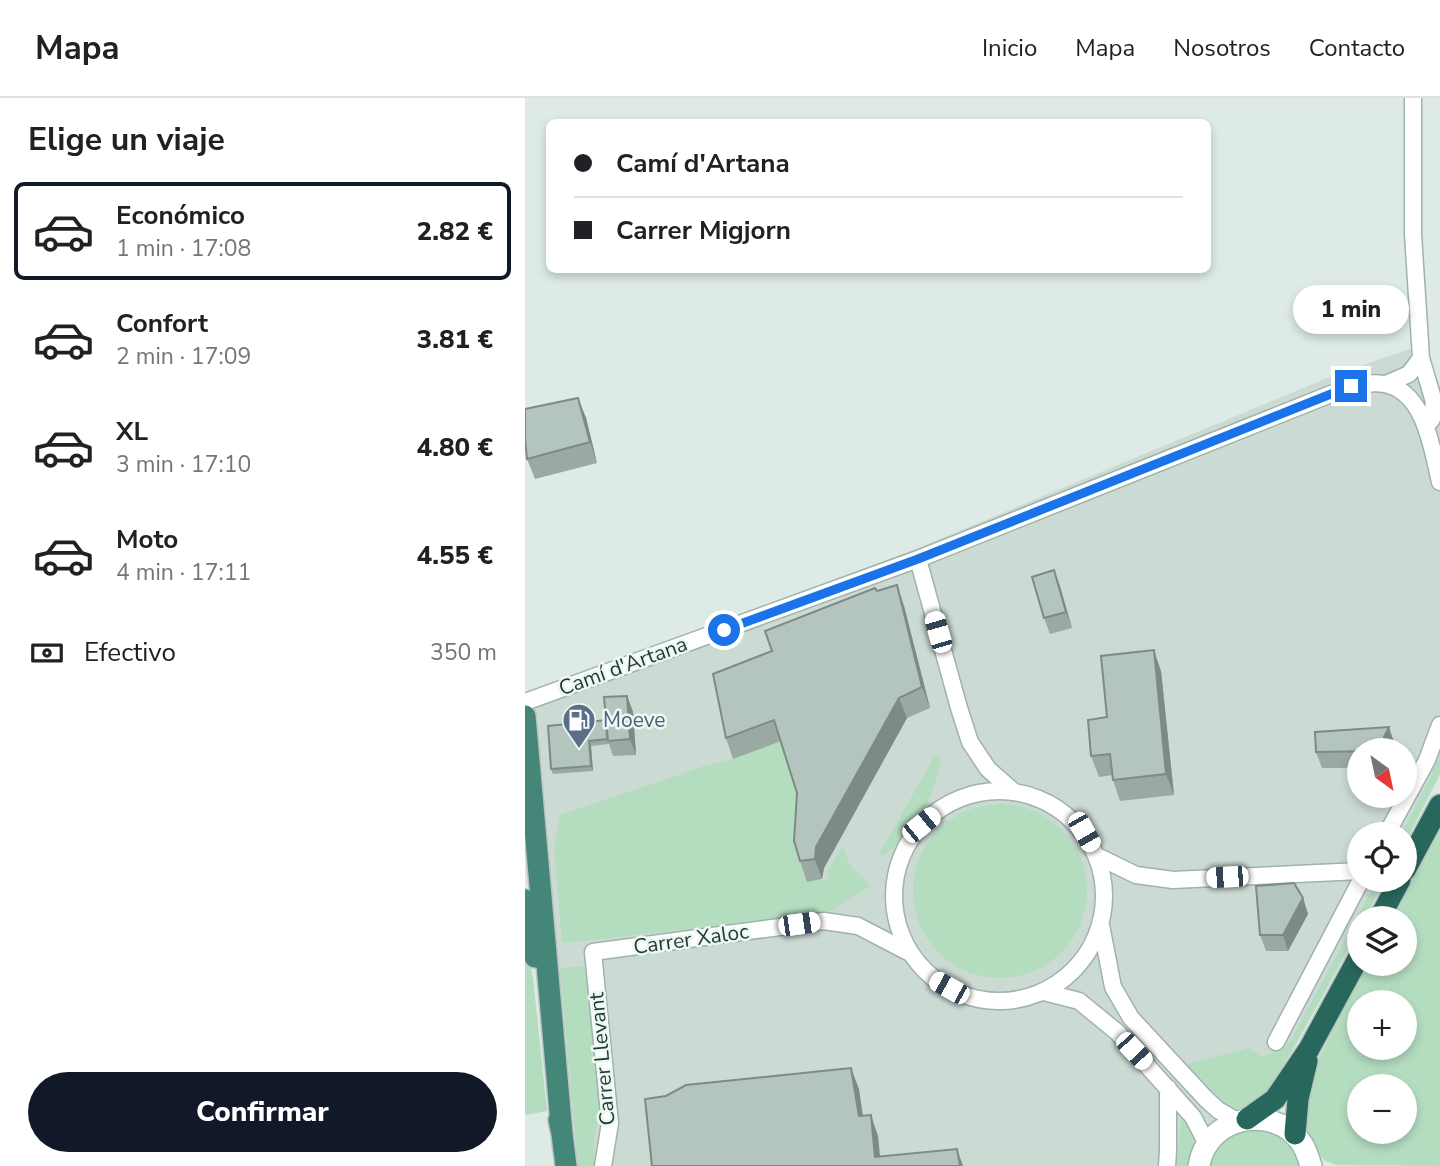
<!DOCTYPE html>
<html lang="es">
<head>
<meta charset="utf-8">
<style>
  body { margin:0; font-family:"Nunito Sans",sans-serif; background:#f6f6f6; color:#202124; height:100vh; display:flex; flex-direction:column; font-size:26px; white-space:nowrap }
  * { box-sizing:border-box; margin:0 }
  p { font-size:23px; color:#757577 }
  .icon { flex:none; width:38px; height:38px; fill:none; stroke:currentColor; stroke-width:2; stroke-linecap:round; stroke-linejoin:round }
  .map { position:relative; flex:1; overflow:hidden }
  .sheet { display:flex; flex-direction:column; background:#fff; width:525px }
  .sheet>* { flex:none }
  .banner { position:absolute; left:21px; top:21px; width:665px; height:154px; border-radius:10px; box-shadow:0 4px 10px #0003; display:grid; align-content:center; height:154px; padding:0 28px; background:#fff }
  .needle { width:46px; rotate:147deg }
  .fabs { position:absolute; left:822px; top:640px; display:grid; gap:14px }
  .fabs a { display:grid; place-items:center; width:70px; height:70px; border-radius:50%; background:#fff; box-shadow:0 4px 10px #0003; font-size:35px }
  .end { position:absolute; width:32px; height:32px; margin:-16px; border:9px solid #1a73e8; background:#fff; box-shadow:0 0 0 4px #fff }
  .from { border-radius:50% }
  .bubble { position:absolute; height:49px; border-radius:24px; background:#fff; box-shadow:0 4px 10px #0003; font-size:23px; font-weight:800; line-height:49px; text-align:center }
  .car { position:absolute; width:21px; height:42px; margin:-21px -10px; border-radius:9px; box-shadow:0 0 5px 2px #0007; background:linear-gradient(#fff 24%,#345 0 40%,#fff 0 76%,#345 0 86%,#fff 0) }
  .banner b { display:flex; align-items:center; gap:24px; height:66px; font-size:26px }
  .banner b+b { border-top:2px solid #e0e0e0 }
  .banner i { width:18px; height:18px; background:#202124 }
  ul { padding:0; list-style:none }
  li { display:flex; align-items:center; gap:21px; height:98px; margin:0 14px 10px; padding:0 14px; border:4px solid transparent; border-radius:10px }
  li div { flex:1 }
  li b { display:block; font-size:26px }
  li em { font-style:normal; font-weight:800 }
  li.on { border-color:#111827 }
  li>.icon { width:63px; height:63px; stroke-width:1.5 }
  h2 { padding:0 28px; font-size:32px; line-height:84px }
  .pay { display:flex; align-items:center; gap:18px; height:77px; padding:0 28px; font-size:26px }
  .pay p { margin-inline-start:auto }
  .cta { display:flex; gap:14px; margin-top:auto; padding:14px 28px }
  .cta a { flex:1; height:80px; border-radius:42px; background:#111827; color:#fff; font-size:28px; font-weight:800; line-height:80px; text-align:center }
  header { display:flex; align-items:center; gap:42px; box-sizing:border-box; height:98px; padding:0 35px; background:#fff; border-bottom:2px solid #e0e0e0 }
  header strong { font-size:33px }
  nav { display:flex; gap:38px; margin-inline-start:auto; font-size:24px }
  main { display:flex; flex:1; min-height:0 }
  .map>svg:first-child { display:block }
  .built { fill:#ccdad4; fill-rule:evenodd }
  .green { fill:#b4ddc0; fill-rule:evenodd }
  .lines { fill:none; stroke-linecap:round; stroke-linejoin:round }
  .minor-casing { stroke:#a0b2ac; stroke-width:19 }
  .secondary-casing { stroke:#9cb7ad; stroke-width:24 }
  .trunk-casing { stroke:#bcc4c2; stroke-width:24 }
  .motorway-casing { stroke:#bcc4c2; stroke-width:24 }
  .minor { stroke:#fff; stroke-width:16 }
  .secondary { stroke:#fff; stroke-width:21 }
  .trunk { stroke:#448677; stroke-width:21 }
  .motorway { stroke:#28685c; stroke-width:21 }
  .wall { fill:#9aa9a3 }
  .shaded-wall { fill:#7d8a85 }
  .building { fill:#b3c5be; stroke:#7d8a85; stroke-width:2 }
  .route { stroke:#1a73e8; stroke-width:9 }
  .labels { text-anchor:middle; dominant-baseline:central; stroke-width:5; stroke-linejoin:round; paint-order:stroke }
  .street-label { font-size:21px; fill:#1e3b33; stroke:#eef7f2 }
  .service-label { font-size:21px; fill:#4e5e75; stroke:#eef7f2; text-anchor:start }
</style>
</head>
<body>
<header>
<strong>Mapa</strong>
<nav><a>Inicio</a><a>Mapa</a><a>Nosotros</a><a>Contacto</a></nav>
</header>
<main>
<section class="sheet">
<h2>Elige un viaje</h2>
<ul>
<li class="on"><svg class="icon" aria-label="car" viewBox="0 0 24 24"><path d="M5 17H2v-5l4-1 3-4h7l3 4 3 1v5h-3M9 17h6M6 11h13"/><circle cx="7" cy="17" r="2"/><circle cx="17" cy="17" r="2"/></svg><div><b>Económico</b><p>1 min · 17:08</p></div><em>2.82 €</em></li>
<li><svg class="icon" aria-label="car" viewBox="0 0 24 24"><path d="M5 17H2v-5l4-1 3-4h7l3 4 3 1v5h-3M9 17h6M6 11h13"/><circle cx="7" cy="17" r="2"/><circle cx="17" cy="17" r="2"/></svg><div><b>Confort</b><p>2 min · 17:09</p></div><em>3.81 €</em></li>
<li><svg class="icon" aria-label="car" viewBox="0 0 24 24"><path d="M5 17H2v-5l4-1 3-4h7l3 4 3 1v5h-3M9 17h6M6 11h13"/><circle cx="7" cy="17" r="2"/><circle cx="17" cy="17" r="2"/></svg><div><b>XL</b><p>3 min · 17:10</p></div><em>4.80 €</em></li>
<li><svg class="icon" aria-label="car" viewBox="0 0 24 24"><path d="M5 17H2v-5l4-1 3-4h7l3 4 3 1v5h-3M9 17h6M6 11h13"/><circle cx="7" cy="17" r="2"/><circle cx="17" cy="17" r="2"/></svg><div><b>Moto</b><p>4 min · 17:11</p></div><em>4.55 €</em></li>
</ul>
<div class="pay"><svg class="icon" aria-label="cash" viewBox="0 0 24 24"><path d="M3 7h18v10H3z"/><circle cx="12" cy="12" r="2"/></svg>Efectivo<p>350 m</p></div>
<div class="cta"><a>Confirmar</a></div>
</section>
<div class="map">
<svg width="915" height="1068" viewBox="0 0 915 1068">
  <rect width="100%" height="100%" fill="#ddeae5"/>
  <path class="built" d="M 899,246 L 915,312 L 915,677 L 880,745 L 880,737 L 835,737 L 835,782 L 860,782 L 840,821 L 835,821 L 835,830 L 798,898 L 743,993 L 743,1002 L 666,1068 L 52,1068 L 8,594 L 388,452 L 812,276 ZM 835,653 L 880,653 L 880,698 L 835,698 Z"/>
  <path class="green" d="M 257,642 L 280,716 L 277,764 L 282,784 L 297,782 L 302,783 L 303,773 L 318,748 C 320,756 323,765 329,771 C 337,780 338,776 344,789 L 311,809 L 310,812 L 292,817 L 37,845 L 29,750 L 35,717 L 182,667 L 208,661 Z
    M 915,657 L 915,676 L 880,744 L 880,737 L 876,737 L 902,686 Z
    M 413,658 L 416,659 C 410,697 390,743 352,760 L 409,659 Z
    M388 793a87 87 0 1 1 174 0a87 87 0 1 1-174 0Z
    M 915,730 L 915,1068 L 811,1067 L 801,1063 L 794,1057 L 781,1033 L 778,1021 L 787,973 L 842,866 L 880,866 L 880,821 L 867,821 ZM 835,905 L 880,905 L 880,950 L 835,950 ZM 835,989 L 880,989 L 880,1034 L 835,1034 Z
    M 852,782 L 860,782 L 839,821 L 835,821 L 835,829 L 766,955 L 742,993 L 742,1002 C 736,1005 728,1010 722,1012 C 702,1016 674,979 662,966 L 723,950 L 737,959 L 753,953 L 765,944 Z
    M 0,861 L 6,870 L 8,880 L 22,1013 L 0,1017 Z
    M 63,868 L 75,1009 L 69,1046 L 70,1068 L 53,1068 L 35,870 Z
    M 656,1020 C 672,1037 670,1046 666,1068 L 652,1068 Z
    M 742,1028 L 768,1044 L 778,1068 L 682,1068 L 688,1051 L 712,1030 Z"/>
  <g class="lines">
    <defs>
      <path id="minor" d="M 888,0 L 888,136 L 896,260 L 909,304 L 907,321 L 901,328
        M 861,286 L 884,276 L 896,260
        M 393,461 L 434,610 L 445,644 L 463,671 L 488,693
        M 0,604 L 393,461 L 826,288 C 837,286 848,284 859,286 C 900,293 907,351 915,384
        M369 798a105 105 0 1 1 210 0a105 105 0 1 1-210 0Z
        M 861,737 L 902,662 L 915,627
        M 572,758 L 611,777 L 648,782 L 835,773
        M 576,827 L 588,889 L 606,920 L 681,1001 L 693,1012 L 712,1023
        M 519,894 L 554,903 L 592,934 L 668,1019 L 682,1046
        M 751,944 L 836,782
        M 78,1068 L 85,1025 L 68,854 L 299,823 L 333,828 L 383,854
        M 642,1068 L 643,1053 L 643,990"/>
      <path id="secondary" d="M 674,1068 C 681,1019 747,1005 775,1043 C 781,1050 783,1059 786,1068"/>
      <path id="trunk" d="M 0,618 L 37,1036
        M 0,802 L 10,859
        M 34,1022 L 37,1036 L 41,1068"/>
      <path id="motorway" d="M 880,772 L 915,707
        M 854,821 L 875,782
        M 722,1021 L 750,1001 L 784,951 L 835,857
        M 770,1036 L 773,1001 L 782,963"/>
    </defs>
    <use href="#minor" class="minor-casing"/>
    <use href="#secondary" class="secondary-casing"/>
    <use href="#trunk" class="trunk-casing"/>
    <use href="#motorway" class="motorway-casing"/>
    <use href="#minor" class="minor"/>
    <use href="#secondary" class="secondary"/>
    <use href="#trunk" class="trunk"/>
    <use href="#motorway" class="motorway"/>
  </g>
  <path class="wall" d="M 53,300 L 61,320 L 72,365 L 10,381 L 2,361 Z
    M 529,472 L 547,530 L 525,536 L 519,520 Z
    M 352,493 L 379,508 L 405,610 L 382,620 L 299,770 L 297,781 L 282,784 L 275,763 L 272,695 L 256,643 L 208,661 L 201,640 L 247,553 Z
    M 636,573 L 649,697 L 595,703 L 588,682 L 587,677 L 574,679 L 566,658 L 582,619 Z
    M 102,598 L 108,614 L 111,657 L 88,658 L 84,646 L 66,648 L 68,673 L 28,676 L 26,671 L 81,622 Z
    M 864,629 L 869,645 L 835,653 L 835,670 L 797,670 L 791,654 Z
    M 778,800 L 783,816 L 763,853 L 741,853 L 735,837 Z"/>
  <path class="shaded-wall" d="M 53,300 L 61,320 L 72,365 L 65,344 Z
    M 529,472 L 535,488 L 547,530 L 541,514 Z
    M 372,487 L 379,508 L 405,610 L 397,589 Z
    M 629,552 L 636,573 L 649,697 L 641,676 Z
    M 102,598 L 108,614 L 111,657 L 105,641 Z
    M 374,600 L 382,620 L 299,770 L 297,781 L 290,761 L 291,749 Z
    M 864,629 L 869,645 L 865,653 L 852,653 Z
    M 64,643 L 66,648 L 68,673 L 66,668 Z
    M 778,800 L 783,816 L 763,853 L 758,837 Z
    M 326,970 L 334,991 L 341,1039 L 334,1018 Z
    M 346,1017 L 353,1038 L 356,1068 L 350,1059 Z
    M 432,1051 L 438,1068 L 435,1068 Z"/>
  <path class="building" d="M 53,300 L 65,344 L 2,361 L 0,341 L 0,311 Z
    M 529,472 L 541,514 L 519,520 L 507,479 Z
    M 372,487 L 397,589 L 374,600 L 291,749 L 290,761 L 275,763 L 269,743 L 272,695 L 249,622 L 201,640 L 188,576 L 247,553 L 240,533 L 350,490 L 352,493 Z
    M 629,552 L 641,676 L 588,682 L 585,656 L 566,658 L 563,622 L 582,619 L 576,558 Z
    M 102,598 L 105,641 L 83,643 L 79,599 Z
    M 81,622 L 82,641 L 64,643 L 66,668 L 26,671 L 23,628 Z
    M 864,629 L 852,653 L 791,654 L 790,634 Z
    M 769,785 L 778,800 L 758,837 L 735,837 L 731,788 Z
    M 326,970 L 334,1018 L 346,1017 L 350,1059 L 432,1051 L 435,1068 L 127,1068 L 120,1001 L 141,998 L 161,987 Z"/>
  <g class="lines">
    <path class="route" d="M 199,532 L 393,461 L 826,288"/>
  </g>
  <defs>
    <symbol id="fuel-pin" viewBox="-11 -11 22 30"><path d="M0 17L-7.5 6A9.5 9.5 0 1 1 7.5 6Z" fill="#5c6f8a" stroke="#eef7f2"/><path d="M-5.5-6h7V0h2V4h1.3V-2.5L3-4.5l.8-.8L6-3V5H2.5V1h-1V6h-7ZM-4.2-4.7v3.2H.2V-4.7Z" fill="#fff"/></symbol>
  </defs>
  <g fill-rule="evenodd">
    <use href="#fuel-pin" x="35" y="603" width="38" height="52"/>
  </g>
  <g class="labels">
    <g class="street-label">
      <text transform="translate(98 568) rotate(-20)">Camí d'Artana</text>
      <text transform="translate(166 841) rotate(-8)">Carrer Xaloc</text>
      <text transform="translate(77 961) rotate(-95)">Carrer Llevant</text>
    </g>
    <g class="service-label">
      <text x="78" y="622">Moeve</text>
    </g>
  </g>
</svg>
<div class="fabs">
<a><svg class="needle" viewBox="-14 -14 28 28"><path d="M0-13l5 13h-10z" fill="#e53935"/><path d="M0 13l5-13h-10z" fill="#757577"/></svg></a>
<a><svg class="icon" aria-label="locate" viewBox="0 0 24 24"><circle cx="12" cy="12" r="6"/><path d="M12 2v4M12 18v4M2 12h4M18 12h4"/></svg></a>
<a><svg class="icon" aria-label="layers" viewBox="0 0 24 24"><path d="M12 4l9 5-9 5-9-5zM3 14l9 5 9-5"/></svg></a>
<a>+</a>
<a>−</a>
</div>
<i class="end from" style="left:199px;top:532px"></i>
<i class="end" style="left:826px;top:288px"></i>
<div class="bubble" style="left:768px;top:187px;width:116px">1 min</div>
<i class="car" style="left:413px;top:534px;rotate:344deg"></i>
<i class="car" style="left:396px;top:727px;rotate:51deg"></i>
<i class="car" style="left:559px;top:734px;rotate:150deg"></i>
<i class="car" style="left:702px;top:779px;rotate:267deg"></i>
<i class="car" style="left:274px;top:826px;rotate:82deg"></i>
<i class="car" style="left:424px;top:890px;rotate:299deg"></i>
<i class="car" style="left:609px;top:953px;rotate:137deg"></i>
<div class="banner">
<b><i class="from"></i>Camí d'Artana</b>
<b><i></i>Carrer Migjorn</b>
</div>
</div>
</main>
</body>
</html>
